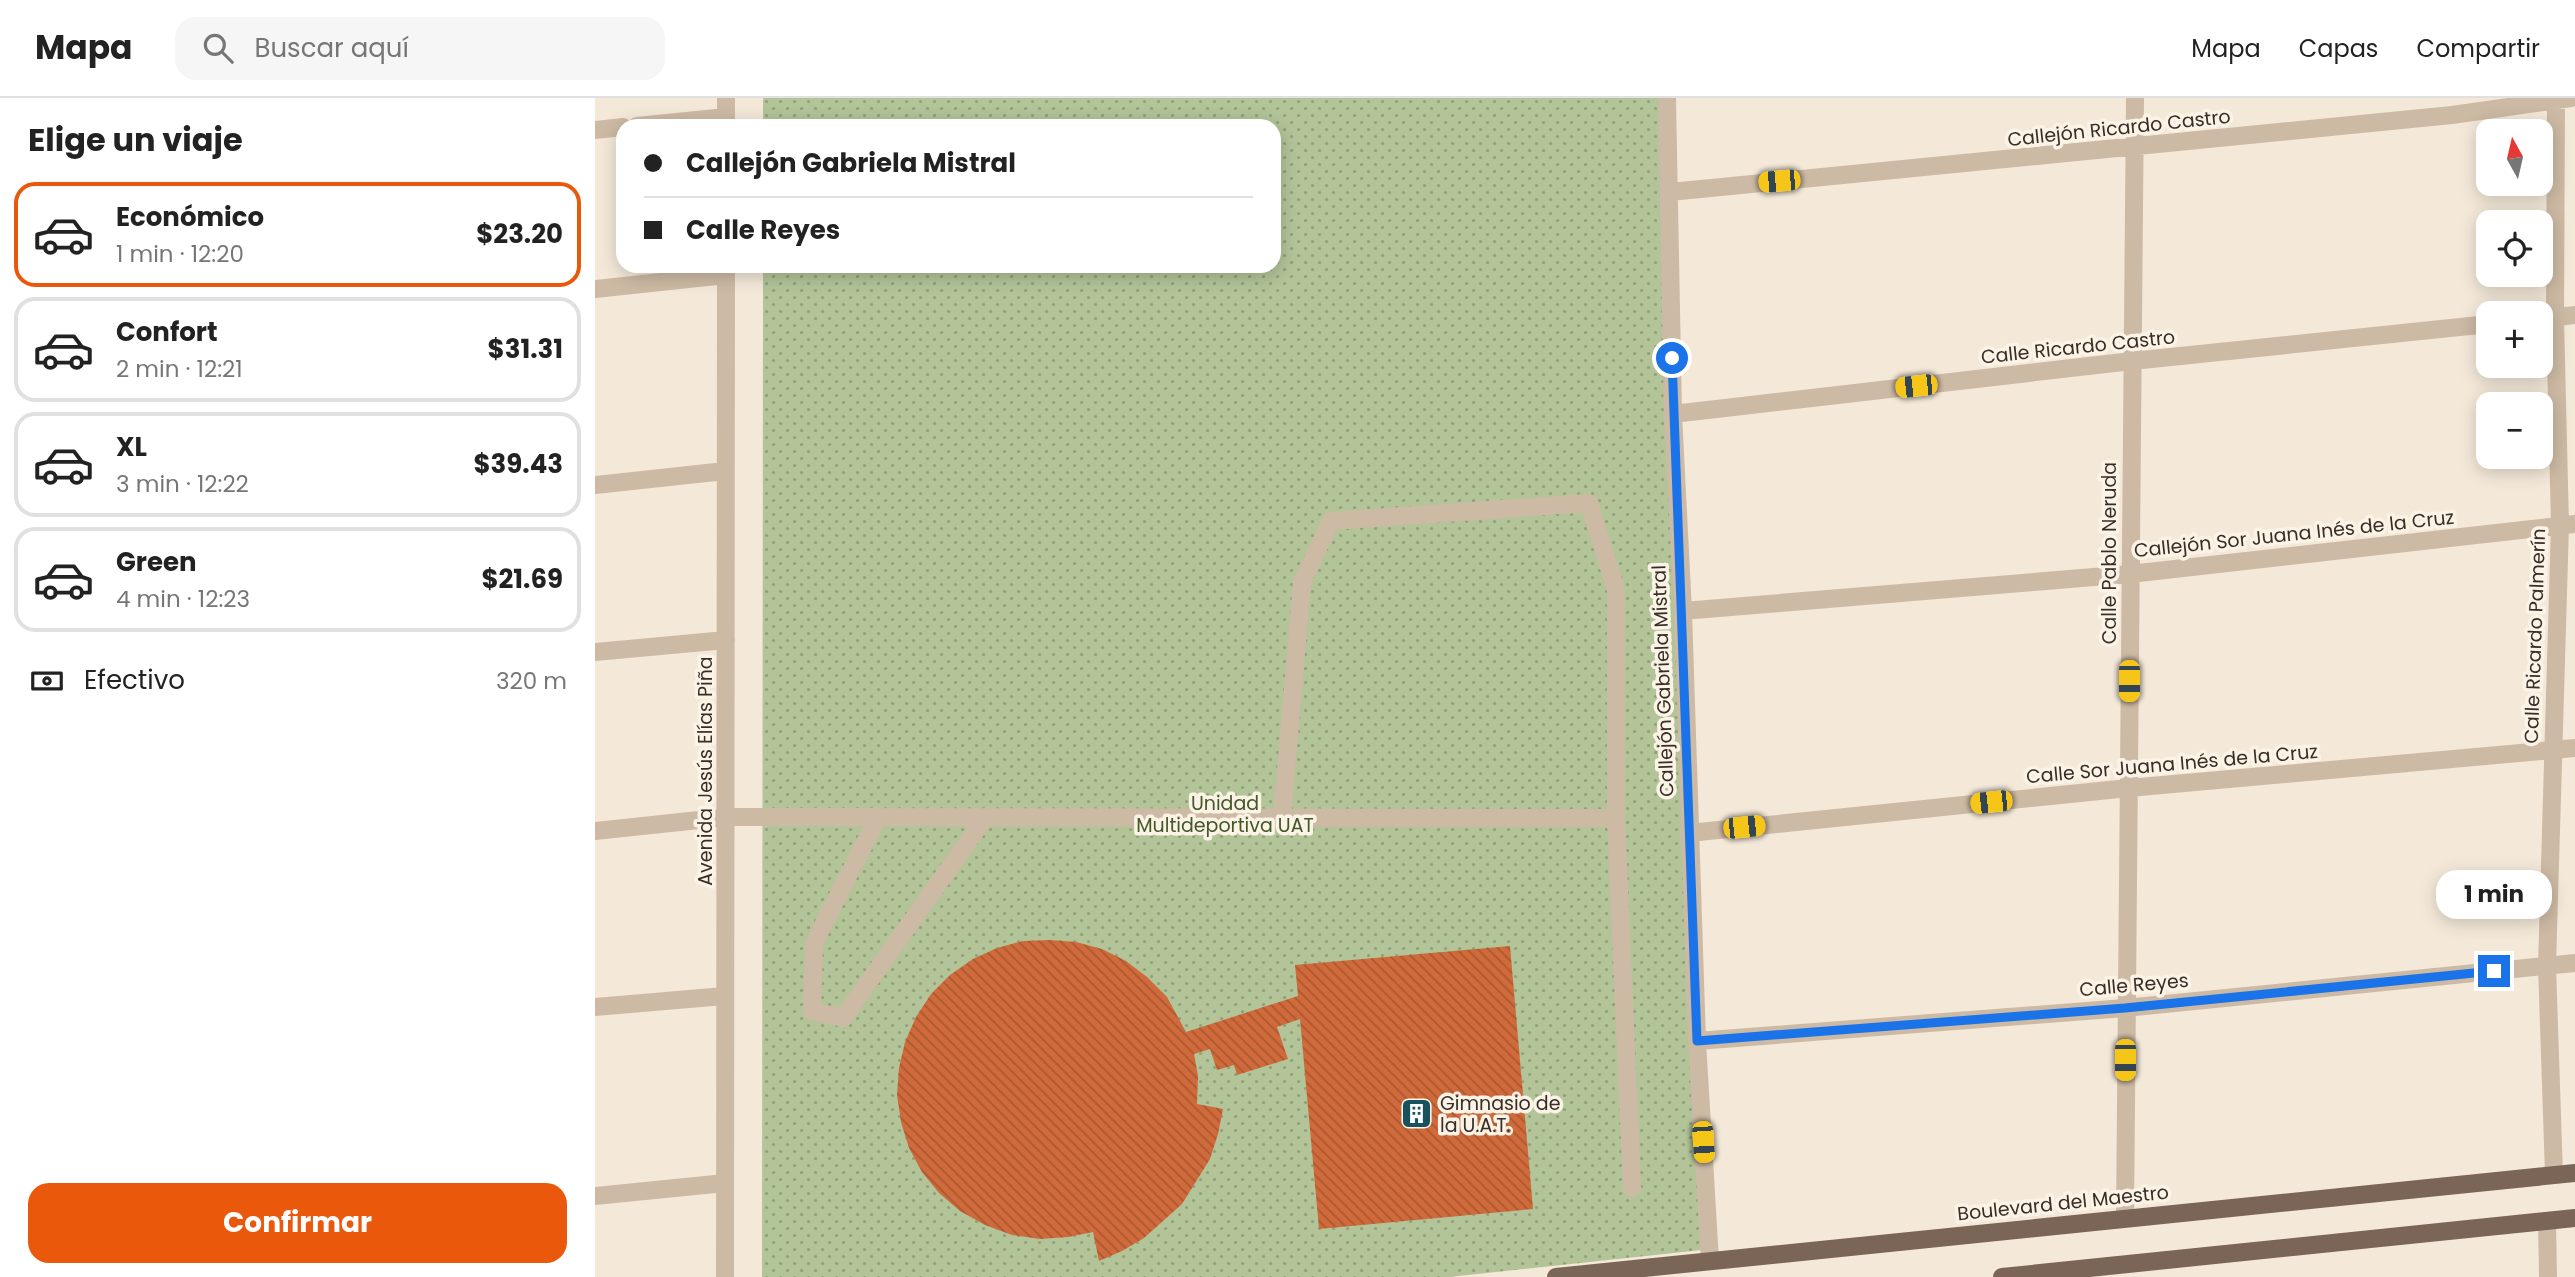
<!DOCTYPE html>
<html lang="es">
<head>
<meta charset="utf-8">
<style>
  body { margin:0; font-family:Poppins,sans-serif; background:#f6f6f6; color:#222; height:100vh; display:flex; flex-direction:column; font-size:26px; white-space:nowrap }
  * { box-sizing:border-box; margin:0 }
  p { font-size:23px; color:#767676 }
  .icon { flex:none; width:38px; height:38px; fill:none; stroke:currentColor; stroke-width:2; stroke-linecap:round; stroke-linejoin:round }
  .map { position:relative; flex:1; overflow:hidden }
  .side { display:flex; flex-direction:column; background:#fff; width:595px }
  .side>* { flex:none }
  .banner { position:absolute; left:21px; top:21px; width:665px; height:154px; border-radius:21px; box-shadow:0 4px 18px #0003; display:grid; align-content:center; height:154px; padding:0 28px; background:#fff }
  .needle { width:46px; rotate:352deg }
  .fabs { position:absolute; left:1881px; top:21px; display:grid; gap:14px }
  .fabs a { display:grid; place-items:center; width:77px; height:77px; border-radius:14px; background:#fff; box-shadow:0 4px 18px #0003; font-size:35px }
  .end { position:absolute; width:32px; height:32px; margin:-16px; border:9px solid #1a73e8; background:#fff; box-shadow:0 0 0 4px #fff }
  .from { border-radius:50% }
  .bubble { position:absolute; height:49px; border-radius:21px; background:#fff; box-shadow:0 4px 18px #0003; font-size:23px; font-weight:700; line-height:49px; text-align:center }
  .car { position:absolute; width:21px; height:42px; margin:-21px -10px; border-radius:9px; box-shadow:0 0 5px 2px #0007; background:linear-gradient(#f5c518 24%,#345 0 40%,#f5c518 0 76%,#345 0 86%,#f5c518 0) }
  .banner b { display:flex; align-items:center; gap:24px; height:66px; font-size:26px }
  .banner b+b { border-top:2px solid #e0e0e0 }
  .banner i { width:18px; height:18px; background:#222 }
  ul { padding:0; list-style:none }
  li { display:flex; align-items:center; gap:21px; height:105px; margin:0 14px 10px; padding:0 14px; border:4px solid #e0e0e0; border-radius:21px }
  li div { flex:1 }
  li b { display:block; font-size:26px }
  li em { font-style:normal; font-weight:700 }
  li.selected { border-color:#ea580c }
  li>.icon { width:63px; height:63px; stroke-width:1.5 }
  h2 { padding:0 28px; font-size:32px; line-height:84px }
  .pay { display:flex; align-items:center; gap:18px; height:77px; padding:0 28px; font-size:26px }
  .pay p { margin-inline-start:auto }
  .action { display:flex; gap:14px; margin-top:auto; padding:14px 28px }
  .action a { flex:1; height:80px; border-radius:21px; background:#ea580c; color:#fff; font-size:28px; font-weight:700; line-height:80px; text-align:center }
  header { display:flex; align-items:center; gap:42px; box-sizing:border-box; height:98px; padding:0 35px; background:#fff; border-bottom:2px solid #e0e0e0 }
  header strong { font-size:33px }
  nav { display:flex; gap:38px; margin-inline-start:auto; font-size:24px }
  .search { width:490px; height:63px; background:#f6f6f6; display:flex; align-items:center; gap:18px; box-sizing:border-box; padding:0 24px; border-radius:21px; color:#767676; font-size:26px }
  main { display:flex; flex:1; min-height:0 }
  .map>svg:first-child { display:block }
  .grass { fill:url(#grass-dots) }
  .building { fill:url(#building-back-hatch) }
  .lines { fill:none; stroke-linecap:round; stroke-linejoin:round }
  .minor { stroke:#cdbaa4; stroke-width:18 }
  .major { stroke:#7b6556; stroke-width:18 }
  .route { stroke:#1a73e8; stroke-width:9 }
  .labels { text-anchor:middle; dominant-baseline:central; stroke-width:7; stroke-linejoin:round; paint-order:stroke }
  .street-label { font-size:19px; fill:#382d27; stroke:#fbf3e6 }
  .park-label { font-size:19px; fill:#435828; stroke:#fbf3e6 }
  .poi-label { font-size:19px; fill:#382d27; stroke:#fbf3e6; text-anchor:start }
</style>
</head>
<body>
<header>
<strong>Mapa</strong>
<div class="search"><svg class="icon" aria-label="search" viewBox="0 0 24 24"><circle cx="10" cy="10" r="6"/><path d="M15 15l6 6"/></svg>Buscar aquí</div>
<nav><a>Mapa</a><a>Capas</a><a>Compartir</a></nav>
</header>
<main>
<section class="side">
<h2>Elige un viaje</h2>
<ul>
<li class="selected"><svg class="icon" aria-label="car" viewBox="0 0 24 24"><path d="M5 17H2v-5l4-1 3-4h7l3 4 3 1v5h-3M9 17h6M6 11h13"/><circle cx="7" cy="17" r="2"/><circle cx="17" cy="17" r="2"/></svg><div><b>Económico</b><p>1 min · 12:20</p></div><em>$23.20</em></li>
<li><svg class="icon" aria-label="car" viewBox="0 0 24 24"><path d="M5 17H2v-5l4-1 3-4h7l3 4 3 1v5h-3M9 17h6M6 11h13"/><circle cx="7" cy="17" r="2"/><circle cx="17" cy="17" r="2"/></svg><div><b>Confort</b><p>2 min · 12:21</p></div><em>$31.31</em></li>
<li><svg class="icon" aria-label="car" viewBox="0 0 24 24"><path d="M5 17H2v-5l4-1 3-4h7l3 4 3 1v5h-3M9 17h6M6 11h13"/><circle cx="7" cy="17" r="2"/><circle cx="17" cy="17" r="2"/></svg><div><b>XL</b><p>3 min · 12:22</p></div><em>$39.43</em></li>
<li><svg class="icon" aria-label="car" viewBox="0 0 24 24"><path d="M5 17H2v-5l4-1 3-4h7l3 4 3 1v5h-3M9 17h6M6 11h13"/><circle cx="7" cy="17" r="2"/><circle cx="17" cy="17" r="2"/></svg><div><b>Green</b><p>4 min · 12:23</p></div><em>$21.69</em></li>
</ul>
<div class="pay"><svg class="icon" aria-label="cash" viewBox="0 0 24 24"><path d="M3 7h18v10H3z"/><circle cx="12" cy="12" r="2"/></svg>Efectivo<p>320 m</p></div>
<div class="action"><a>Confirmar</a></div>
</section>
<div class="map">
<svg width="1980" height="1179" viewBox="0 0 1980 1179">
  <defs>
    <pattern id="grass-dots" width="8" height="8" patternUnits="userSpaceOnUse" patternTransform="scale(1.75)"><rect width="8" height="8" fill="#b2c498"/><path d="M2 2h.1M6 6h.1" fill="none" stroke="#92a07c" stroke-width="1.8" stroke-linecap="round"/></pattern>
    <pattern id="building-back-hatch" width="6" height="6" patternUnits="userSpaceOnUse" patternTransform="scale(1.75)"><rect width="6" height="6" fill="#d06a3b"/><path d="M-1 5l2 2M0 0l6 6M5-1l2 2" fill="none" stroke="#aa5832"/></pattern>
  </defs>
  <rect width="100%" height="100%" fill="#f4e9d9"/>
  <path class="grass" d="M 168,0 L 1068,0 L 1107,1152 L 854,1179 L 167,1179 L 168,168 L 679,168 L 679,28 L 168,28 Z"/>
  <path class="building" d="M 455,842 L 481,844 L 507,851 L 531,863 L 552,879 L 572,899 L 591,934 L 703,898 L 700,867 L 915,848 L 938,1111 L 724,1131 L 705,921 L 682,929 L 693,961 L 642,977 L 639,967 L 622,972 L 615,951 L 599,956 L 603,978 L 602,1006 L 628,1011 L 623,1036 L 615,1061 L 587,1106 L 549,1140 L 527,1153 L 504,1163 L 498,1134 L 473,1139 L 445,1141 L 417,1137 L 390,1127 L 365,1113 L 344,1095 L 327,1074 L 314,1050 L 306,1024 L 302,997 L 304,970 L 310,944 L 321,919 L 336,896 L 355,877 L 378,861 L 402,850 L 428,843 Z"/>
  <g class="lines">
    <path class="minor" d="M 1072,0 L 1078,316 L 1088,513 L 1102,943 L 1115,1163
      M 42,28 L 131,19
      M 131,28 L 131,0
      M 0,32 L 28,29
      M 1075,94 L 1857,17 L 1976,0
      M 0,191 L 131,177
      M 1946,221 L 1980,217
      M 1078,316 L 1537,263 L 1894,226
      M 0,387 L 130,373
      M 1088,513 L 1535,476 L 1980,426
      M 0,554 L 131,542
      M 687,720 L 707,484 L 736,423 L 994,405 L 1021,492 L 1021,720 L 1037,1090
      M 282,721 L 219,845 L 217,913 L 248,920 L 389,721
      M 0,733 L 132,719 L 1021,720
      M 1094,735 L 1534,690 L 1980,650
      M 0,909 L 129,898
      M 1102,943 L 1530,910 L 1980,865
      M 1959,1077 L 1952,868 L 1965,427 L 1960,220 L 1961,0
      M 0,1098 L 130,1085
      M 1530,1120 L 1540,0
      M 1952,1123 L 1953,1179
      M 130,1179 L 131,168"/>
    <path class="major" d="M 961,1179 L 1980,1075
      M 1407,1179 L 1980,1120"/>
  </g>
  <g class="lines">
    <path class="route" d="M 1077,260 L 1102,943 L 1530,910 L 1899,873"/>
  </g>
  <defs>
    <symbol id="building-square" viewBox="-11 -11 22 22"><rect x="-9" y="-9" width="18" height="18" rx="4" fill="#18535d" stroke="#fbf3e6"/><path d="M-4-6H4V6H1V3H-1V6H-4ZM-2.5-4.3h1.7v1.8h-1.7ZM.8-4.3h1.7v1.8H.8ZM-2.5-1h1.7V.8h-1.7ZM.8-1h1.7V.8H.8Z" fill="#fff"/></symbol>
  </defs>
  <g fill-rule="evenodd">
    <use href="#building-square" x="804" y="998" width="35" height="35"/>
  </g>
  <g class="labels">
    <g class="street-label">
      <text transform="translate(1524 30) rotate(-6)">Callejón Ricardo Castro</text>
      <text transform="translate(1483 249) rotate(-6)">Calle Ricardo Castro</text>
      <text transform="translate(1699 436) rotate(-6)">Callejón Sor Juana Inés de la Cruz</text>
      <text transform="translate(1514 455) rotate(-90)">Calle Pablo Neruda</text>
      <text transform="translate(1940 538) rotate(-88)">Calle Ricardo Palmerín</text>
      <text transform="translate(1068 583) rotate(-92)">Callejón Gabriela Mistral</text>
      <text transform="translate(1577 666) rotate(-5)">Calle Sor Juana Inés de la Cruz</text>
      <text transform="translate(110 673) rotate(-90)">Avenida Jesús Elías Piña</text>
      <text transform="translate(1539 887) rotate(-5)">Calle Reyes</text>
      <text transform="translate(1468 1105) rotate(-6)">Boulevard del Maestro</text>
    </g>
    <g class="park-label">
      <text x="630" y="705">Unidad<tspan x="630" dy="22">Multideportiva UAT</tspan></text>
    </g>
    <g class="poi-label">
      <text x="845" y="1005">Gimnasio de<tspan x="845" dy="22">la U.A.T.</tspan></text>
    </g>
  </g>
</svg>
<div class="fabs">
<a><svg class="needle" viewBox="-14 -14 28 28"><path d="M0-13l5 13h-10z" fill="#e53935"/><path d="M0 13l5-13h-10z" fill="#767676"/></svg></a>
<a><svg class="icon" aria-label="locate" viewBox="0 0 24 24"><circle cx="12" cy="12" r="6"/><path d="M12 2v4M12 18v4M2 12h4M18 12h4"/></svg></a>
<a>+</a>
<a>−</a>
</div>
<i class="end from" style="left:1077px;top:260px"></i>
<i class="end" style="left:1899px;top:873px"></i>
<div class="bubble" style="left:1841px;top:772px;width:116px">1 min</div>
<i class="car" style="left:1184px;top:83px;rotate:265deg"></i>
<i class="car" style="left:1321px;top:288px;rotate:264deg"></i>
<i class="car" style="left:1534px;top:583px;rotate:180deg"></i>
<i class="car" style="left:1396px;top:704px;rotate:264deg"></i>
<i class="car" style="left:1149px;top:729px;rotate:84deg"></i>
<i class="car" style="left:1530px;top:962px;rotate:180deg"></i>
<i class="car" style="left:1108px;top:1044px;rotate:176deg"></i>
<div class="banner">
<b><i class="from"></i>Callejón Gabriela Mistral</b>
<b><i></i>Calle Reyes</b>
</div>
</div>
</main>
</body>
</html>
